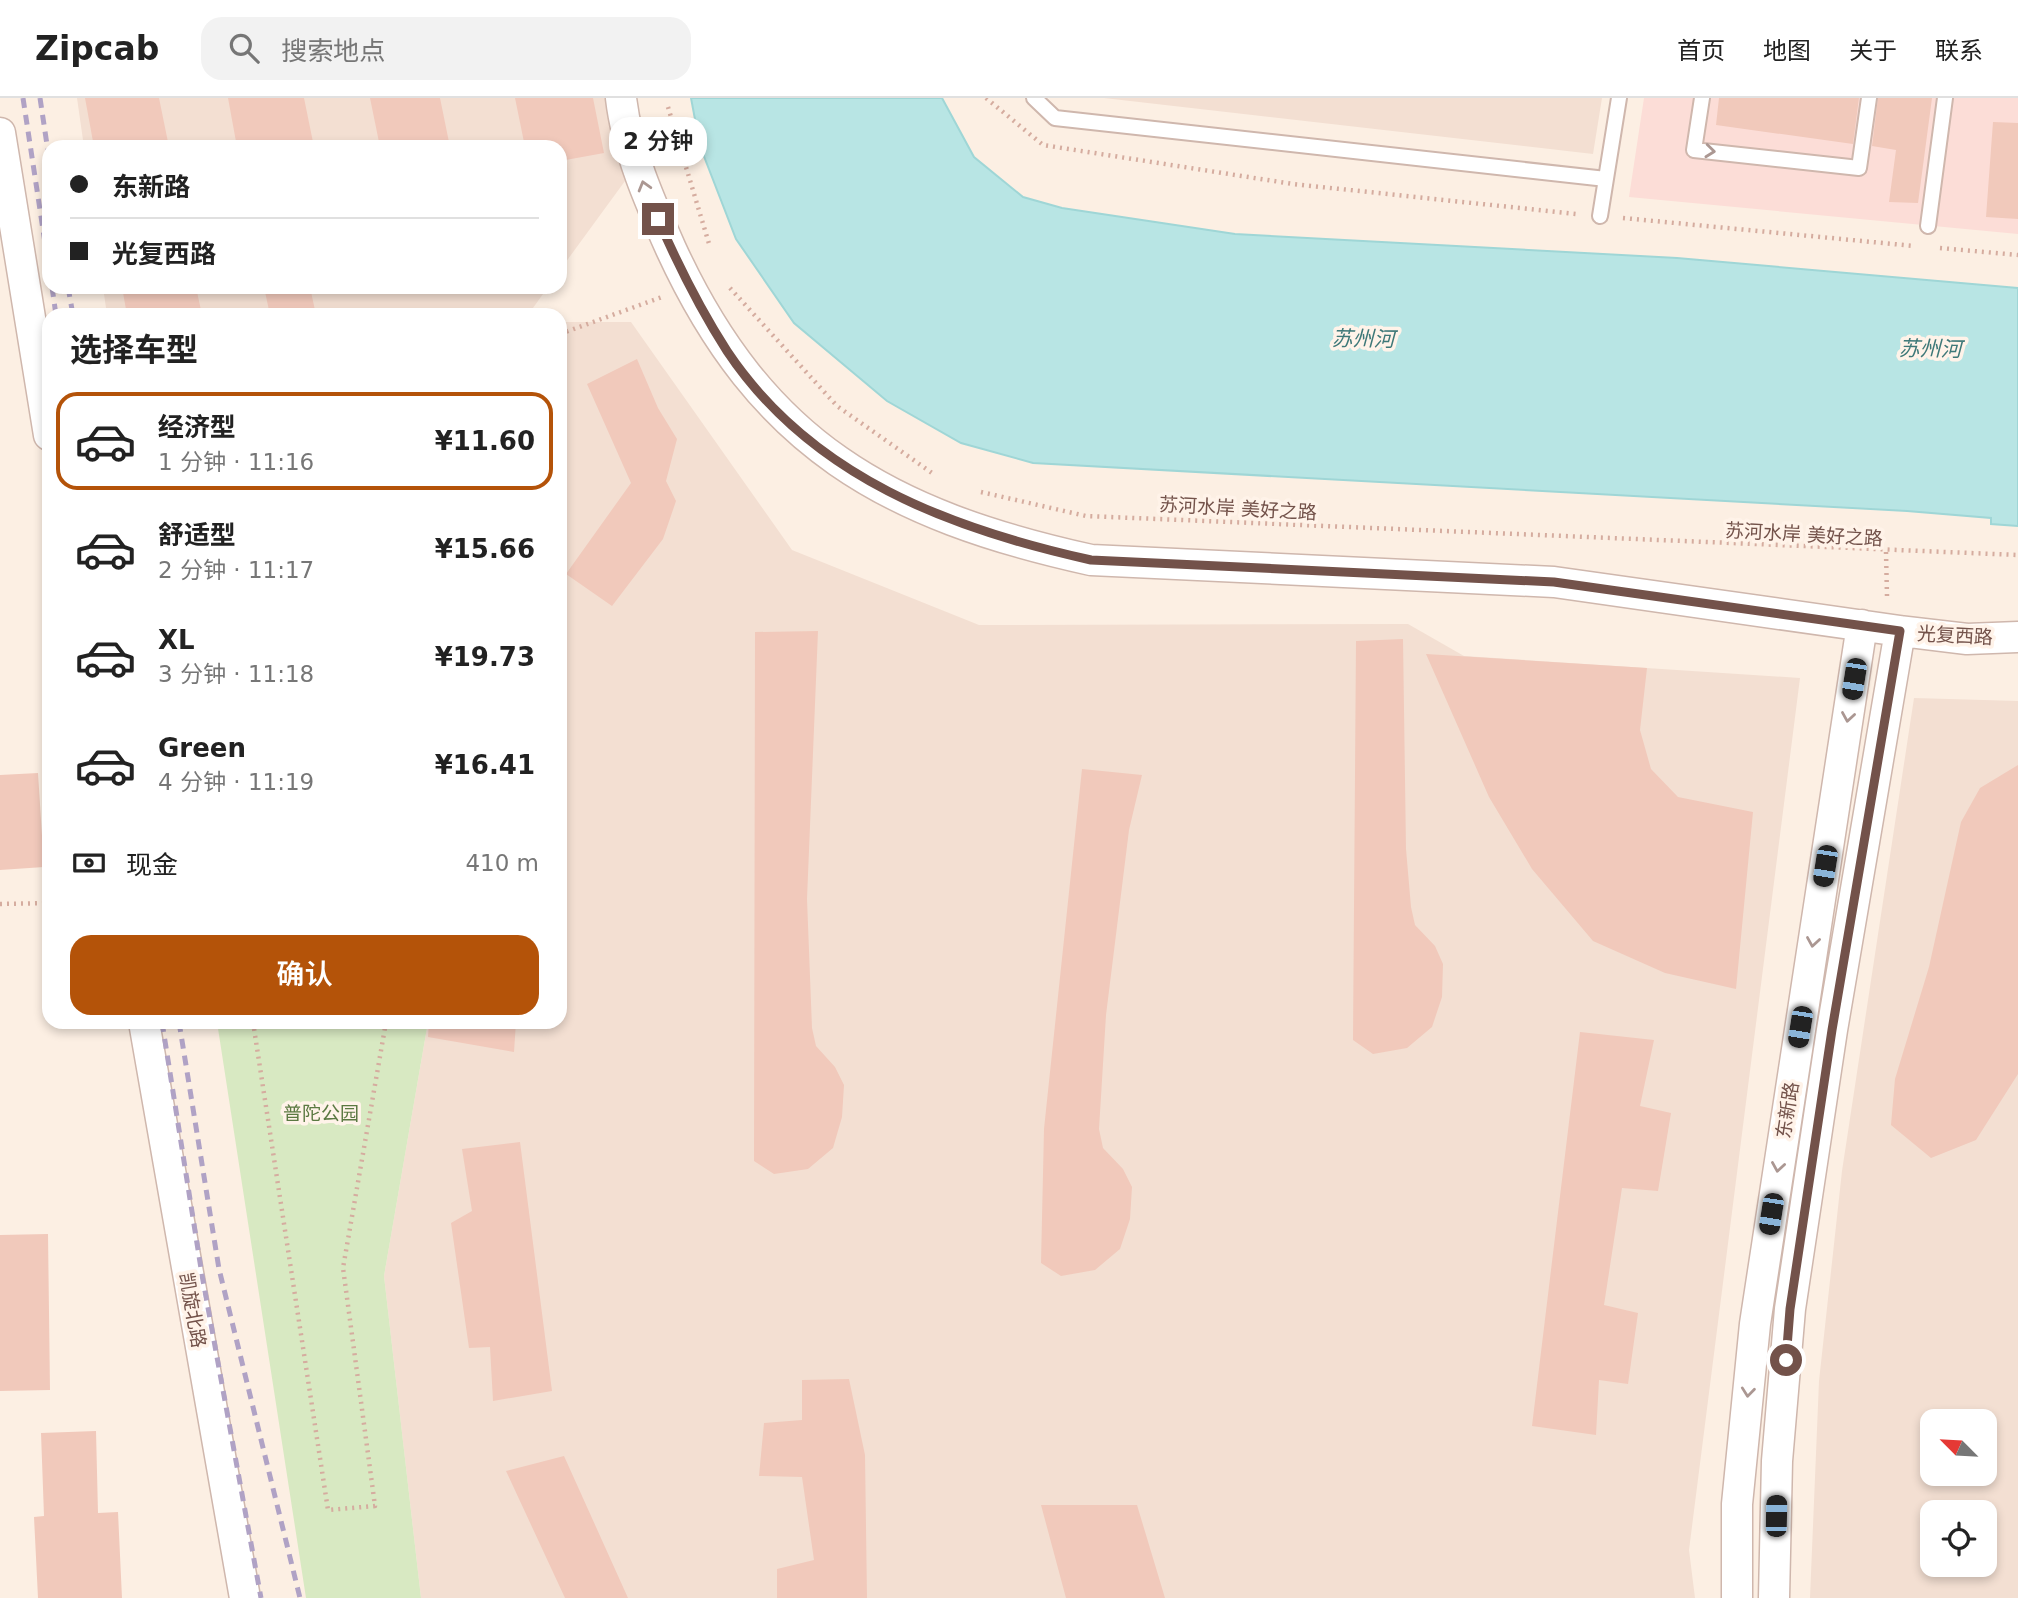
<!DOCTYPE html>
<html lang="zh">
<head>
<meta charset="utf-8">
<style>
  body { margin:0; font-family:"DejaVu Sans","Noto Sans SC",sans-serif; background:#f2f2f2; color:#222; height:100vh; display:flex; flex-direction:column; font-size:26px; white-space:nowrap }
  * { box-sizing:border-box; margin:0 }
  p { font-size:23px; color:#767676 }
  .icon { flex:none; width:38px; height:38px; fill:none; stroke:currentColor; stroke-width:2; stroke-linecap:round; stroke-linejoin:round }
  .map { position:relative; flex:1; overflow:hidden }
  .panel { position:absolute; left:42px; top:210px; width:525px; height:721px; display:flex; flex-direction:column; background:#fff; border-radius:21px; box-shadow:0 4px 10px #0003 }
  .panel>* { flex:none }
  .hud { position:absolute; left:42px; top:42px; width:525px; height:154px; border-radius:21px; box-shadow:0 4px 10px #0003; display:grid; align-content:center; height:154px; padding:0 28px; background:#fff }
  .needle { width:46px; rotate:294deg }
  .fabs { position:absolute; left:1920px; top:1311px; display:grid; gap:14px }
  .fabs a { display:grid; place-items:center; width:77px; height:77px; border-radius:14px; background:#fff; box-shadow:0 4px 10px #0003; font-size:35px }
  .end { position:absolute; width:32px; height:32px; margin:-16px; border:9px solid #73524a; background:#fff; box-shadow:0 0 0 4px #fff }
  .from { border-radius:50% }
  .bubble { position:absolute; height:49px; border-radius:21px; background:#fff; box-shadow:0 4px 10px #0003; font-size:23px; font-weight:600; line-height:49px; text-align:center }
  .car { position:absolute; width:21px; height:42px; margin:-21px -10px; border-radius:9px; box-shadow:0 0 5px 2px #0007; background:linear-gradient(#222 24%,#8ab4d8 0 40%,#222 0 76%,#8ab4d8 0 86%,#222 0) }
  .hud b { display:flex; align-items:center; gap:24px; height:66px; font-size:26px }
  .hud b+b { border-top:2px solid #e0e0e0 }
  .hud i { width:18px; height:18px; background:#222 }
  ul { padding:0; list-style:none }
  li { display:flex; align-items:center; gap:21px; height:98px; margin:0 14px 10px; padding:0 14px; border:4px solid transparent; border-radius:21px }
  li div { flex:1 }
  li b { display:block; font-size:26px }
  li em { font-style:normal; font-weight:600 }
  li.on { border-color:#b45309 }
  li>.icon { width:63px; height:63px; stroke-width:1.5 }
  h2 { padding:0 28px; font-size:32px; line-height:84px }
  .pay { display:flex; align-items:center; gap:18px; height:77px; padding:0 28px; font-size:26px }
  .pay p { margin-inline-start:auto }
  .action { display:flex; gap:14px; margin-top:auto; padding:14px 28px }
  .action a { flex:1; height:80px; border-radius:21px; background:#b45309; color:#fff; font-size:28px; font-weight:600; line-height:80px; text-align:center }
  header { display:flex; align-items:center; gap:42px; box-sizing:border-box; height:98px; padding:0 35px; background:#fff; border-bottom:2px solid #e0e0e0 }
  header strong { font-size:33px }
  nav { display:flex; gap:38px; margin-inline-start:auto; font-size:24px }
  .search { width:490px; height:63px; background:#f2f2f2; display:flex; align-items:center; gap:18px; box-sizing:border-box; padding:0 24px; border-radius:21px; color:#767676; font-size:26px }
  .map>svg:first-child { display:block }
  .residential { fill:#f3dfd2; fill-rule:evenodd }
  .commercial { fill:#fcddd7 }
  .green { fill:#d8e9c2 }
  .water { fill:#b8e5e4; stroke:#9fd6d6; stroke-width:2 }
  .building { fill:#f1c9bb }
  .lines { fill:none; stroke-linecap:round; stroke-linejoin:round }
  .service-casing { stroke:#cfb7ad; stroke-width:18 }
  .minor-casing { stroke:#cfb7ad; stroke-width:33 }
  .path { stroke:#d5ac9f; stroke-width:4.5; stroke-dasharray:2 5; stroke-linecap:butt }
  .service { stroke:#fff; stroke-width:14 }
  .minor { stroke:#fff; stroke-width:30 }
  .rail { stroke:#b0a2c5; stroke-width:5; stroke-dasharray:10 7; stroke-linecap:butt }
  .oneway { stroke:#ab9792 }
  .route { stroke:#73524a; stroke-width:9 }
  .labels { text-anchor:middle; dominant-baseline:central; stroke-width:7; stroke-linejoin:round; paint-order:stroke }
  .street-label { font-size:19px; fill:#73524a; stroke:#fff3e9 }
  .park-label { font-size:19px; fill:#5b7942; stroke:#fff3e9 }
  .water-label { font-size:21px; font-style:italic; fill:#3e7878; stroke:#fff3e9 }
</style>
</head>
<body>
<header>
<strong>Zipcab</strong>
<div class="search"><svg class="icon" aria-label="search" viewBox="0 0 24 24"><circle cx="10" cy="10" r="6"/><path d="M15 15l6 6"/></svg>搜索地点</div>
<nav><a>首页</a><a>地图</a><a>关于</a><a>联系</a></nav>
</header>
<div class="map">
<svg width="2018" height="1500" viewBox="0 0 2018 1500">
  <rect width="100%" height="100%" fill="#fcefe3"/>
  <path class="residential" d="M 77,0 L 609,0 L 625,83 L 560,172 L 560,49 L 84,49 Z
    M 1104,0 L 1602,0 L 1593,56 Z
    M 103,189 L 548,189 L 528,217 L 107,217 Z
    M 560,224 L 631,224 L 792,452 L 979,527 L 1408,526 L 1464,558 L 1800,580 L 1689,1452 L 1695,1500 L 421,1500 L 384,1178 L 428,924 L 560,924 Z
    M 1914,600 L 2018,603 L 2018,1500 L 1810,1500 L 1819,1283 L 1842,1073 ZM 1932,1323 L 1984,1323 L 1984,1376 L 1932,1376 ZM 1932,1414 L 1984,1414 L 1984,1466 L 1932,1466 Z"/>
  <path class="commercial" d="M 1644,0 L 2018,0 L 2018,136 L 1629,99 Z"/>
  <path class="green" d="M 217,924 L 428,924 L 384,1178 L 421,1500 L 306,1500 Z"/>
  <path class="water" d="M 691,0 L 942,0 L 974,59 L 1023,99 L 1062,110 L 1235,136 L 1677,160 L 2018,190 L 2018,428 L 1991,426 L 1991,420 L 1907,413 L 1033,365 L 961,345 L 887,303 L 794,225 L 736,141 L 700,48 Z"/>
  <path class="building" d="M 85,0 L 159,0 L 169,49 L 94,49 Z
    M 228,0 L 304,0 L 314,49 L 237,49 Z
    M 370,0 L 440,0 L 450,49 L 380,49 Z
    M 515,0 L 593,0 L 604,55 L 560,63 L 560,49 L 525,49 Z
    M 1719,0 L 1859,0 L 1853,46 L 1716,27 Z
    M 1878,0 L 1932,0 L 1918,105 L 1889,104 L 1896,52 L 1872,48 Z
    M 1993,24 L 2018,25 L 2018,121 L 1986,119 Z
    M 122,189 L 196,189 L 202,217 L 127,217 Z
    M 264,189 L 310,189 L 316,217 L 270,217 Z
    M 637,261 L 658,310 L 677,341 L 666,383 L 676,403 L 663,441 L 612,508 L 566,476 L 631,385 L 587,286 Z
    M 818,533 L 807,801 L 812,930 L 816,948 L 835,969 L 844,987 L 842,1019 L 833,1050 L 808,1071 L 774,1076 L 754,1063 L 755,534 Z
    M 1403,541 L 1406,751 L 1411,809 L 1415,827 L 1435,848 L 1443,866 L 1442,899 L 1432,929 L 1407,950 L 1373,956 L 1353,942 L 1356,543 Z
    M 1426,556 L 1647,570 L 1640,632 L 1651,671 L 1678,699 L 1753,714 L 1736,891 L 1665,875 L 1593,843 L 1532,771 L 1489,699 Z
    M 2018,667 L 2018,976 L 1976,1042 L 1931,1060 L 1891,1027 L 1895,981 L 1929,869 L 1961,724 L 1980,690 Z
    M 1082,671 L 1142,677 L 1129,732 L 1106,917 L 1099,1031 L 1103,1050 L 1123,1071 L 1132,1089 L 1130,1121 L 1120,1151 L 1095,1172 L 1061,1178 L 1041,1165 L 1044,1031 Z
    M 38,675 L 44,769 L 0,772 L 0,677 Z
    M 429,924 L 516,924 L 514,954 L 428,939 Z
    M 1580,934 L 1654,942 L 1640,1008 L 1671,1015 L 1658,1093 L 1622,1090 L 1604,1207 L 1638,1215 L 1628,1286 L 1599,1282 L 1596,1337 L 1532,1328 Z
    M 520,1044 L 552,1293 L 493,1303 L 490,1249 L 469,1250 L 451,1125 L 472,1113 L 462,1051 Z
    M 48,1136 L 50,1292 L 0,1293 L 0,1137 Z
    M 849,1281 L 865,1357 L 867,1500 L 777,1500 L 777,1471 L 814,1462 L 802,1379 L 759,1378 L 764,1325 L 802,1322 L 802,1282 Z
    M 96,1333 L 98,1415 L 118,1414 L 122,1500 L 38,1500 L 34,1419 L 44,1418 L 41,1335 Z
    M 564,1358 L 628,1500 L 565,1500 L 506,1373 Z
    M 1041,1407 L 1137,1407 L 1165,1500 L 1066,1500 Z"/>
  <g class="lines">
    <defs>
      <path id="service" d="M 1034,0 L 1055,20 L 1606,81
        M 1702,0 L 1694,52 L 1859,70 L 1869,0
        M 1600,118 L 1619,0
        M 1928,128 L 1945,0"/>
      <path id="minor" d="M 621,0 C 627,52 650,104 671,151 C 761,347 887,417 1091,462 L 1554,484 L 1900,533 L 1967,541 L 2018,539
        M 0,35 L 49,337
        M 144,924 L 245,1500
        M 1737,1500 L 1737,1406 L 1755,1226 L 1862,527
        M 1774,1500 L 1777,1363 L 1790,1211 L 1832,932 L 1900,533"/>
    </defs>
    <use href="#service" class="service-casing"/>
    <use href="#minor" class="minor-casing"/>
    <path class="path" d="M 986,0 L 1043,47 L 1293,86 L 1576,116
      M 668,9 L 710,149
      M 1623,120 L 1914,148
      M 1940,150 L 2018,157
      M 730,190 L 837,308 L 932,375
      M 560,236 L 662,199
      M 981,394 L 1086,418 L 2018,457
      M 1886,454 L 1887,498
      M 0,806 L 49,805
      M 253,924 L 328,1412 L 375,1408 L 343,1170 L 386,924"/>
    <use href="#service" class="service"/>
    <use href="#minor" class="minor"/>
    <path class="rail" d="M 23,0 L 49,171
      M 40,0 L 49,60
      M 52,189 L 56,217
      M 68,189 L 73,217
      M 162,924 L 202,1177 L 261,1500
      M 179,924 L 219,1171 L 300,1500"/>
  </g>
  <defs><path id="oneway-chevron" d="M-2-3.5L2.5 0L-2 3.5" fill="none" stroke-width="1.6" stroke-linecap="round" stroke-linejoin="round" transform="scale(1.75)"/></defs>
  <g class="oneway">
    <use href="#oneway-chevron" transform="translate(1710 53) rotate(6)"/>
    <use href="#oneway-chevron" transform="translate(644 88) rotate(-106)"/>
    <use href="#oneway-chevron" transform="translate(1848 619) rotate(99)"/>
    <use href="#oneway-chevron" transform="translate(1813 844) rotate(99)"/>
    <use href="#oneway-chevron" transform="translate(1778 1069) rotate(99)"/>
    <use href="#oneway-chevron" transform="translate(1748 1294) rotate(96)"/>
  </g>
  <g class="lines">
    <path class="route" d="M 658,121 C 678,167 700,211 727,253 C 811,379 951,431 1091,462 L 1554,484 L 1900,533 L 1832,932 L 1790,1211 L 1786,1262"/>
  </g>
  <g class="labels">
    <g class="street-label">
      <text transform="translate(1238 410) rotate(3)">苏河水岸 美好之路</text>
      <text transform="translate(1804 436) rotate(3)">苏河水岸 美好之路</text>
      <text transform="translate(1955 537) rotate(3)">光复西路</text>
      <text transform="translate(1787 1012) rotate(-81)">东新路</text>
      <text transform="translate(193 1212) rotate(80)">凯旋北路</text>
    </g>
    <g class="park-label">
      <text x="321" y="1015">普陀公园</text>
    </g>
    <g class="water-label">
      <text transform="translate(1363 241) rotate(1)">苏州河</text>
      <text transform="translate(1930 251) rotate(1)">苏州河</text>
    </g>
  </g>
</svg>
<div class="fabs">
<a><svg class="needle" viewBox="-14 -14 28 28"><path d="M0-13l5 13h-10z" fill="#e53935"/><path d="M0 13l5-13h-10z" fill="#767676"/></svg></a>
<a><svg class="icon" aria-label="locate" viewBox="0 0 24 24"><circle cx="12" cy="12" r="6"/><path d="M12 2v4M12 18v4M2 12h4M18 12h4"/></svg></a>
</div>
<i class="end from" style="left:1786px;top:1262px"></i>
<i class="end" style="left:658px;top:121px"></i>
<div class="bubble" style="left:609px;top:19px;width:98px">2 分钟</div>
<i class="car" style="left:1854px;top:581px;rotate:189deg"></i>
<i class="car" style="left:1825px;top:768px;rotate:189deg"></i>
<i class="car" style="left:1800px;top:929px;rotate:189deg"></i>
<i class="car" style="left:1771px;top:1116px;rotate:189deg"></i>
<i class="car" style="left:1776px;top:1418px;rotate:1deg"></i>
<div class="hud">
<b><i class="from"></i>东新路</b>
<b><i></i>光复西路</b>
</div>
<section class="panel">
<h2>选择车型</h2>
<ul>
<li class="on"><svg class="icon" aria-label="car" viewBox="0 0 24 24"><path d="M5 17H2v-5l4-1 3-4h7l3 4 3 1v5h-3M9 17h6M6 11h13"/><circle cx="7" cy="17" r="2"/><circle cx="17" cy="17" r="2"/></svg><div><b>经济型</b><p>1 分钟 · 11:16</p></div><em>¥11.60</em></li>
<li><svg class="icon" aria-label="car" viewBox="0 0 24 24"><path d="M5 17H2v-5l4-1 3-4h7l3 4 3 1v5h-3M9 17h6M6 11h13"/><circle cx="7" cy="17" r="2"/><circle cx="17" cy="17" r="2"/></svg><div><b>舒适型</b><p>2 分钟 · 11:17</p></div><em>¥15.66</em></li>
<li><svg class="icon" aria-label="car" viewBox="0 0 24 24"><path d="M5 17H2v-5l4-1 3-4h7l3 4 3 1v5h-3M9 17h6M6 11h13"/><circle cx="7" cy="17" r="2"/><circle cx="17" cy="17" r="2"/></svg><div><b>XL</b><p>3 分钟 · 11:18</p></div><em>¥19.73</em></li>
<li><svg class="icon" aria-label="car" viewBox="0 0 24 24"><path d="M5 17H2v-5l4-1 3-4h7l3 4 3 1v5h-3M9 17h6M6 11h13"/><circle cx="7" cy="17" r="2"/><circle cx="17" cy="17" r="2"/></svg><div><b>Green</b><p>4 分钟 · 11:19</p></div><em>¥16.41</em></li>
</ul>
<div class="pay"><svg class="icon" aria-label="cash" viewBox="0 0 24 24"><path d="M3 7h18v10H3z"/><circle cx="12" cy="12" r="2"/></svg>现金<p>410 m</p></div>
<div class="action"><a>确认</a></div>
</section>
</div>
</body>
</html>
